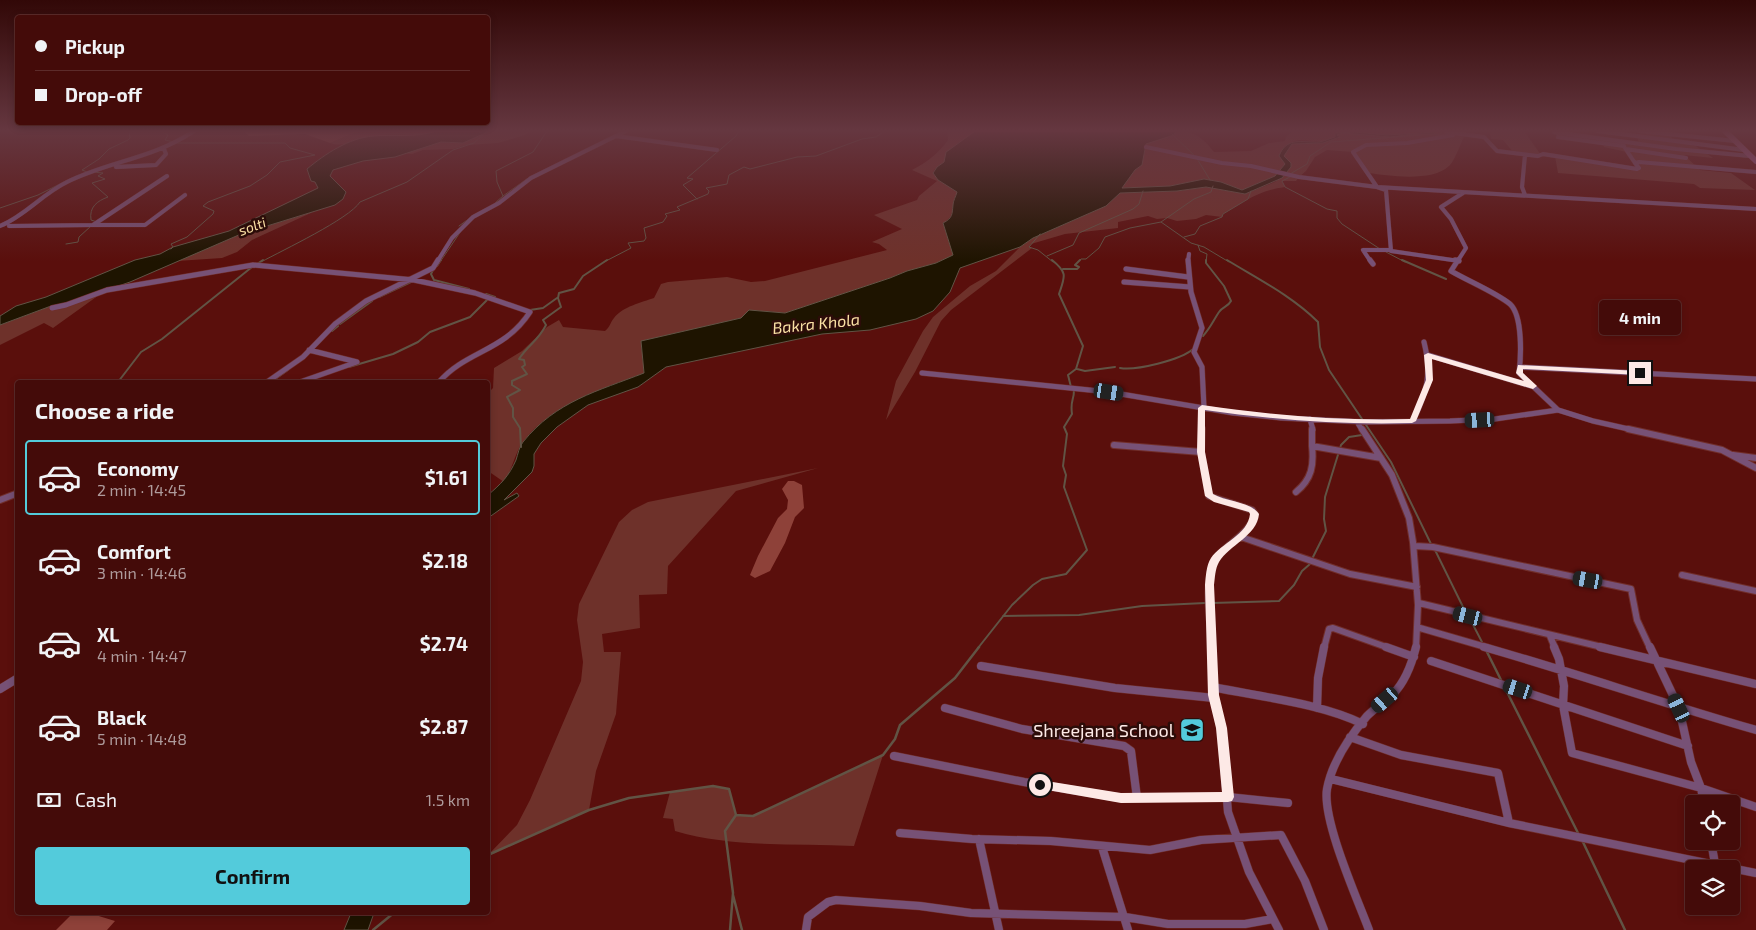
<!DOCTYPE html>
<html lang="en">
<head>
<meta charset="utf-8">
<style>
  body { margin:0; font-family:"Exo 2",sans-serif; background:#4e1917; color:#f1f3f6; height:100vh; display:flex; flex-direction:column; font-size:19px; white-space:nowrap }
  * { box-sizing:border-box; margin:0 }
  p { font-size:16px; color:#af9b9c }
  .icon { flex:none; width:28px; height:28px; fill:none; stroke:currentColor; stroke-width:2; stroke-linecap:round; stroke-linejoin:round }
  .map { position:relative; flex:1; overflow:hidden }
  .drawer { position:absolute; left:15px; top:380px; width:475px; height:535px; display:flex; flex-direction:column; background:#440b09; border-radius:5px; box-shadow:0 2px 8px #0003,0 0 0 1px #5c2b2a }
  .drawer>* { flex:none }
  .banner { position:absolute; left:15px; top:15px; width:475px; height:110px; border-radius:5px; box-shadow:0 2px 8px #0003,0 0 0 1px #5c2b2a; display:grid; align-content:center; height:110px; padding:0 20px; background:#440b09 }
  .tools { position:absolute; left:1685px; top:795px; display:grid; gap:10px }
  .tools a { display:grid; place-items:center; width:55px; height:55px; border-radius:5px; background:#440b09; box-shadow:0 2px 8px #0003,0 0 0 1px #5c2b2a; font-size:25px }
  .end { position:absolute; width:22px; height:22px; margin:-11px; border:6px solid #fde9e6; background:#111; box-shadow:0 0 0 2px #111 }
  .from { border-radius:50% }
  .bubble { position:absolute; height:35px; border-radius:5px; background:#440b09; box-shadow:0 2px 8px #0003,0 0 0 1px #5c2b2a; font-size:16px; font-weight:700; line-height:35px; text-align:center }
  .car { position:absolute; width:15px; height:30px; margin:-15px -8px; border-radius:6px; box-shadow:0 0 4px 1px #0007; background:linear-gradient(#222 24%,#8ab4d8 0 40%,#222 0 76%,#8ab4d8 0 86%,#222 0) }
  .banner b { display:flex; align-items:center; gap:18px; height:48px; font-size:19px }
  .banner b+b { border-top:1px solid #5c2b2a }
  .banner i { width:12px; height:12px; background:#f1f3f6 }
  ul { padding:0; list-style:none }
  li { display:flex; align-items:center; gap:15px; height:75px; margin:0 10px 8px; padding:0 10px; border:2px solid transparent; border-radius:5px }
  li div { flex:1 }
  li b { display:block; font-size:19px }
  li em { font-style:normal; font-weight:700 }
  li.on { border-color:#53cbdb }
  li>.icon { width:45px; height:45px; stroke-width:1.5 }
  h2 { padding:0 20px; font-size:22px; line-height:60px }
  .pay { display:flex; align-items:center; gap:12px; height:55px; padding:0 20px; font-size:19px }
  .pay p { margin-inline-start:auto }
  .cta { display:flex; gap:10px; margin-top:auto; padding:10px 20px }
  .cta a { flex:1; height:58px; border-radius:5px; background:#53cbdb; color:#111; font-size:20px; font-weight:700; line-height:58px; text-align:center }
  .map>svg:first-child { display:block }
  .green { fill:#6e312a }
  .forest { fill:#8e4139 }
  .water { fill:#1e1400; stroke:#615445 }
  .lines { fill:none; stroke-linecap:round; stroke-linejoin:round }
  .stream-far2 { stroke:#615445; stroke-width:1 }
  .stream-far1 { stroke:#615445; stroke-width:2 }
  .stream { stroke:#615445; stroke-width:2.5 }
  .minor-far3-casing { stroke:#712e2b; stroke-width:4.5 }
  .minor-far2-casing { stroke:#712e2b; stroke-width:6 }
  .minor-far1-casing { stroke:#712e2b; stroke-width:8 }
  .minor-casing { stroke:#712e2b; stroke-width:9 }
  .secondary-casing { stroke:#712e2b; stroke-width:6 }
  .minor-far3 { stroke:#775176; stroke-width:4 }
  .minor-far2 { stroke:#775176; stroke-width:5 }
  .minor-far1 { stroke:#775176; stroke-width:6 }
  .minor { stroke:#775176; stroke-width:8 }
  .secondary { stroke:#9e619d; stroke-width:5.5 }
  .route { fill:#fde9e6 }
  .labels { text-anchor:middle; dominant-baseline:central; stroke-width:5; stroke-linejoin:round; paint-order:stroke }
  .far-water-label { font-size:14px; font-style:italic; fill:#fae0a4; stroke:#2c0c09 }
  .water-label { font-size:16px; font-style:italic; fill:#fae0a4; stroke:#2c0c09 }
  .near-poi-label { font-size:18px; fill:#fde9e6; stroke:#2c0c09; text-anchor:end }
</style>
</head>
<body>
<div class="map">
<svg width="1756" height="930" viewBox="0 0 1756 930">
  <rect width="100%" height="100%" fill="#5a0f0c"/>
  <path class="green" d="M 359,131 L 436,131 C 414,138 390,131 368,137 C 355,140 344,148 330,143 Z
    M 490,131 L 531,131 L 525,135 L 498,143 L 467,145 L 453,149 L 423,150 L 412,154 L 405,153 L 441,142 L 463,143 Z
    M 947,131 L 975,131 L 949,150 L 944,162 L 934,170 L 933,173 L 938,180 L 957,192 C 956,196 953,201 953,205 C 952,214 952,218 943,223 L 953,255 L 936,263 L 907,271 L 890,278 L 785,313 L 749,310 L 741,318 L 641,342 L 644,373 C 602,389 550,405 522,443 C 515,454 512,470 504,482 L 488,471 L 488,393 L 493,388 L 494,368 L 522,351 L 547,327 L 559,320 L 563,327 L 605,331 C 610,327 610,323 614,318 C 622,307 642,302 654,298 L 661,284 L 668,282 L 727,277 L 751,282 L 765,281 L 887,250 L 879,244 L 872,242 L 902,229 L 874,215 L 917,200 L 919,196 L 937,181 L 912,170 C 927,162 938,154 948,140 Z
    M 1176,131 C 1195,131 1203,138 1214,152 L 1251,151 L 1269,143 L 1285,141 L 1286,137 L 1293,131 L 1429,131 L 1429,132 L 1374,135 L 1341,132 C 1322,150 1307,135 1292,142 C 1287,144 1283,152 1279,156 L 1285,164 L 1275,176 L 1242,190 L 1221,182 L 1204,179 L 1170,186 L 1122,188 L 1135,170 L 1142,165 L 1146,144 L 1173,135 Z
    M 1435,131 L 1465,131 L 1459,133 L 1465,135 C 1461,142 1455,161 1449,166 C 1433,182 1389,176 1369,173 L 1353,152 L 1327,150 L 1315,157 L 1306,171 L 1299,177 L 1296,181 L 1282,181 L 1285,187 C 1256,191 1247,201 1223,214 L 1222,217 L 1206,215 L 1196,219 L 1177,221 L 1167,218 L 1157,219 L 1148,216 L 1118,222 L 1118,228 L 1065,234 L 1031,244 L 1029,247 L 1032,248 L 951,310 L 941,321 L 915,372 L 886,420 L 896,381 L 923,331 L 933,317 L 970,286 L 996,271 L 1020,247 L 1033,238 L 1106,206 L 1120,193 L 1177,191 L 1206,187 L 1245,194 L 1275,182 L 1286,174 L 1284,156 L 1292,144 L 1303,142 L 1315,144 L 1339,138 L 1337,135 L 1343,133 L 1390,137 L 1415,134 L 1434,134 Z
    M 1490,131 L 1524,131 L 1541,155 L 1514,153 L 1503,140 L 1491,139 Z
    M 1646,132 L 1670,135 L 1673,140 L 1690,142 L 1713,158 L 1684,155 L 1700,170 L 1731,173 L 1755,190 L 1700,188 L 1694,184 L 1558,173 L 1555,156 L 1638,169 L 1627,152 L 1604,147 L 1603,143 L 1624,145 L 1621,141 L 1639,143 L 1637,136 L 1630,133 L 1646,135 Z
    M 313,212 L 252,240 L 237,252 L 222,258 L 177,261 L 241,234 Z
    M 106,290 L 53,328 L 44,323 L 0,345 L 0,325 L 51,306 Z
    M 818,468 L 736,491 L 668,566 L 667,594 L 639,595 L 640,628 L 602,634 L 604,652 L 621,652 L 616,714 L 596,771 L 589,810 L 488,855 L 517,825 L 530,800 L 581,681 L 583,662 L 577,620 L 579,604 L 619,522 L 632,510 L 648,502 Z
    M 883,755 L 854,846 C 795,843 732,848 675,831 L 673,819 L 663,818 L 670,792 L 713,786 L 729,789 L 736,815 L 753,816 Z"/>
  <path class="forest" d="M 244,131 L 359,131 L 330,143 L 305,134 L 249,136 Z
    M 788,481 L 794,481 L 802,485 L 804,508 L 795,517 L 785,543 L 770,571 L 755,578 L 750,575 L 758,556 L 778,518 L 787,509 L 788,500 L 782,489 Z
    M 73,913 L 89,913 L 115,921 L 107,930 L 56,930 Z"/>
  <path class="water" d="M 436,131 L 490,131 L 463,143 L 441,142 L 395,157 L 363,161 L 333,170 L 330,176 L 346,192 L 343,199 L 335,205 L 241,234 L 130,282 L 66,304 L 51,306 L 0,325 L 0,316 L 16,306 L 46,297 L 135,260 L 160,254 L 173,247 L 229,231 L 318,188 L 315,182 L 311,181 L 307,169 C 325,154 349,138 373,136 C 394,134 416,138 436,131 Z
    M 975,131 L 1176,131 L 1174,135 L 1146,144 L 1142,165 L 1135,170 L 1122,188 L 1170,186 L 1204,179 L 1221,182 L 1242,190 L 1275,176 L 1285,164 L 1279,156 C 1286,138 1299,142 1314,142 C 1321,143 1328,139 1335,137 L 1335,133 L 1355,132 L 1386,135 L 1436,132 L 1434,134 L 1415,134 L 1390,137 L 1343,133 L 1337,135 L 1340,137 L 1323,143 L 1292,144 L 1284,156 L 1291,163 L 1291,167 L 1282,178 L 1245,194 L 1206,187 L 1177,191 L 1120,193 L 1106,206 L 1033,238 L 1020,247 L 960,268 L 950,292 L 933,311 L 916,319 L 870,330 L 822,334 L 666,367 L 638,387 L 588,405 L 557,427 L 541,443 L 534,454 L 534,466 L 532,472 L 504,500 L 517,493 L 519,496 L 488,518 L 488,495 C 501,484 509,476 516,460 C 518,454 519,447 523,442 C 556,401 598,391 644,373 L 641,341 L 741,318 L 749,310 L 785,313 L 890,278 L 907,271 L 936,263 L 953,255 L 943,223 C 953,218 952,214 953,205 C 953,201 956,196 957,192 L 938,180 L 933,173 L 937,167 L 944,162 L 946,152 L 949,150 Z
    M 351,913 L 374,913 L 368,930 L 344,930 Z"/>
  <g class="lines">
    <path class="stream-far2" d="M 161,131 L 168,135 L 165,140 L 178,143 L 285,143 L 290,148 L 315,155 L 280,162 L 267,175 L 250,186 L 208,202 L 203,206 L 214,211 L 213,214 L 187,237 L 171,244 L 173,247 L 171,249
      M 1172,134 L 1196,157 L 1210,180
      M 1434,134 L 1440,135 L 1442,131
      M 87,172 L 82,170 L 99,159 L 109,149 L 128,140 L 130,138 L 129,131
      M 91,172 L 103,173 L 98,176 L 105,179 L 92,183 L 108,197 C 97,201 89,207 91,220 L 97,222
      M 1290,174 L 1307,164 L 1310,156 L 1331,142 L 1421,135
      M 1292,176 L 1282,181 L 1285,187 L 1327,209 L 1337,211 L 1337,218 L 1342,224 L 1380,249
      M 1213,186 L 1211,192 L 1194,199 L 1161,222 L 1191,243 L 1204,247 L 1229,262
      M 503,196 L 531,176
      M 697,199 L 683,185 L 693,179 L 687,178 L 736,136 L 739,131
      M 495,203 L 503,196 L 497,182 L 496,171 L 533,152 L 547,131
      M 0,208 L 38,195 L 58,185
      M 459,226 L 474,215
      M 1040,234 L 1029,247 L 1038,250 L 1053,262
      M 1184,237 L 1195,234 L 1200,226 L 1222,217 L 1223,214 L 1248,199 L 1251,191
      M 66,244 L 78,242 L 79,237 L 91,226
      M 1198,245 L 1200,251 L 1207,254 L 1206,262
      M 1386,252 L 1405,262
      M 1047,256 L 1073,245 L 1079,233 L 1133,209 L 1139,204 L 1143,191
      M 261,262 C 283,250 349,219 360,202 L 407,182 L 453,150 L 474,143 L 487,131
      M 440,262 L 461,231
      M 604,262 L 631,248 L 628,243 L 644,241 L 646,238 L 644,228 L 663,222 L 667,216 L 665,214 L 680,210 L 677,207 L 708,194 L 709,191 L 706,188 L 727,184 L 729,175 L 744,167 L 750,169 L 797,157 L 816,156 L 862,139 L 876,137 L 885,131
      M 1078,262 L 1081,259 L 1086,259 L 1099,248 L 1105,237 L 1130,228 L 1161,222"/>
    <path class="stream-far1" d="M 1052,260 C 1068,273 1065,276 1059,294 L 1083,346 L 1076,369 L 1068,375 L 1071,387
      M 1227,260 C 1258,279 1292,296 1318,322 L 1320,347 L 1329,370 L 1391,462 L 1432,546
      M 1402,260 L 1446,279
      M 257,264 L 263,260
      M 437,266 L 441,260
      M 1063,269 L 1077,269 L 1079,267 L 1075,265 L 1080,260
      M 433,270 L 431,274 L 434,280 L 469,289
      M 486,294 L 495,297
      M 379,297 L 413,281
      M 530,310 L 543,308 L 557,298
      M 340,324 L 372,301
      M 332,331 L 338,326
      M 1203,336 C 1211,327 1213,321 1219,312 C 1222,307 1228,307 1231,301 L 1224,286 L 1206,263 L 1206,260
      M 349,367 L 393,354 L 418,342 L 430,332 L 470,317 L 488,299
      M 1120,368 C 1135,371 1181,360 1193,349
      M 1077,369 L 1085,371 L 1115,367
      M 118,382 L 141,352 L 162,339 L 252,267
      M 271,382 L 288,370
      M 521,447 L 520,428 L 513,417 L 513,408 L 507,397 L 520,390 L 512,385 L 512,381 L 527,374 L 522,367 L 525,365 L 524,360 L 519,359 C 528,345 538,341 546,325 L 543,320 L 561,307 L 558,298 L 559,293 L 574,289 L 583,276 L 607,260
      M 1435,550 L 1466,613
      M 1312,559 L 1326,531 L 1324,519 L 1325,497 L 1341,445 L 1349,437 L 1362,435
      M 1212,603 L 1279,601 L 1294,585 L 1302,571 L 1310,564
      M 1003,616 L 1079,615 L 1142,606 L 1205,603
      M 1469,617 L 1483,644
      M 978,648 L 1012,605 L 1033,585 L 1042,579 L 1066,574 L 1087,550 L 1064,487 L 1066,475 L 1063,466 L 1067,434 L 1064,427 L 1072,414 C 1070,400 1074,401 1074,390"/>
    <path class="stream" d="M 1486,650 L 1502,682
      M 1505,688 L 1578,833
      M 1582,840 L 1625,930
      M 488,855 L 589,810 L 629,798 L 713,786 L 729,789 L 736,815 L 753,816 L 883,755 L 895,739 L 900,725 L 955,678 L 979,647
      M 733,895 L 742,930
      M 373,930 L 395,912
      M 730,930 L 733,893 L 725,831 L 736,815"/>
    <defs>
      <path id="minor-far3" d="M 1598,131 L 1744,150
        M 1639,131 L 1735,141
        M 1446,132 L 1484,137 L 1497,151 L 1538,156 L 1543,154 L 1637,169 L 1639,168 L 1635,163 L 1639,162 L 1756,172
        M 1554,132 L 1676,149 L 1750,156
        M 1453,135 L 1407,143 L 1366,145 L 1353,152 L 1377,187 L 1386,190 L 1391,251 L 1459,261
        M 616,136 L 717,150
        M 1558,137 L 1624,146
        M 1146,147 L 1222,163 L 1251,166 L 1299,177 L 1377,187 L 1756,209
        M 1625,148 L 1635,163
        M 1626,149 L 1686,158
        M 1525,155 L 1522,187 L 1525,195
        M 116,167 L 156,165 L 166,154 L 164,149
        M 167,176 L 93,225 L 145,225 L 185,195
        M 0,226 C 25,216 42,194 67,182 C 109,161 152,159 194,131
        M 9,226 L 93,225
        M 1363,250 L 1391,250
        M 1363,250 L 1371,262
        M 437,262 L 452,238 L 473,217 L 499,203 L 531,178 L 626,131
        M 1188,262 L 1189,254
        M 1457,262 L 1466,248 L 1451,219 L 1441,207 L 1463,193"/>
      <path id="minor-far2" d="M 1188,260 L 1191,292 L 1202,328 L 1194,352 L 1202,367 L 1204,408
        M 1370,260 L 1373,264
        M 1455,260 L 1459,261
        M 1458,260 L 1451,271 C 1468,281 1495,292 1510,304 C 1523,316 1521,357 1519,373 L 1558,410 L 1593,421 L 1633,430
        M 1126,269 L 1188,277
        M 1124,282 L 1190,287
        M 52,308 L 66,305 L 107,290 L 253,265 L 414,280 L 475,293 L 530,312 C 504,352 467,350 439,382
        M 1428,355 L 1531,386
        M 1520,367 L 1756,379
        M 922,373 L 1109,392 L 1233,413 L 1281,418 L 1365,422 L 1450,421 L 1495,419 L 1558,410
        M 267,382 L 303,357 L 335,324 L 366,301 L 433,268 L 438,260
        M 300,382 L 357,362 L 309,350
        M 1310,419 L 1313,430
        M 1413,421 C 1427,392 1432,374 1424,342
        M 1357,422 L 1362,430
        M 1201,430 L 1202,408"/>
      <path id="minor-far1" d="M 1202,429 L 1201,452 L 1209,496 L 1252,510 L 1255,514 C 1249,536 1226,543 1215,560 C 1203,581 1211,625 1212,648
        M 1362,429 L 1392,475 L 1409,518 L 1413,542 L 1418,605 L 1416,648
        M 1628,429 L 1722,450 L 1756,468
        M 1114,445 L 1201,452
        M 1312,446 L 1312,429
        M 1733,455 L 1756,458
        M 1296,492 C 1312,479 1314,465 1312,446 L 1381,458
        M 0,500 L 18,493
        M 1241,537 L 1350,574 L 1417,587
        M 1415,546 L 1433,547 L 1631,589 L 1637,620 L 1650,648
        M 1682,575 L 1756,591
        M 1419,603 L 1606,648
        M 1420,628 L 1489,648
        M 1550,636 L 1555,648
        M 1324,648 L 1329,629 L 1333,628 L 1389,648"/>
      <path id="minor" d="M 1212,647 L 1213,695 L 1221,728 L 1228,812 L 1249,872 L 1279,930
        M 1386,647 L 1414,657
        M 1484,647 C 1575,673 1665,704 1756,730
        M 1554,647 L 1559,659 L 1564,686 L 1563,705 L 1572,753 L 1701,788 L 1704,804
        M 1600,647 L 1756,684
        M 1650,647 L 1679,708 L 1691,762 L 1701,788 L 1756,807
        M 1431,661 L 1688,746
        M 981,666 L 1115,688 L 1214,698
        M 1213,687 C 1260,697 1320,703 1363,724
        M 0,689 L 18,678
        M 945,708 L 1022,729 L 1124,746 L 1131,751 L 1137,798
        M 1317,708 L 1318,678 L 1324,647
        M 894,756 L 1024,782 L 1121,798 L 1228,797 L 1288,803
        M 1331,779 L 1509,823 L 1498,773 L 1401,755 L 1350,737
        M 1509,823 L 1756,873
        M 900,833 L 972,839 L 1051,841 L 1150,850 L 1201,840 L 1281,835 L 1305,881 L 1324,930
        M 979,839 L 999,930
        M 1711,841 L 1715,864
        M 1102,847 L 1128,930
        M 806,930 L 808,917 L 828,902 L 836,900 L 920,906 L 971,913 L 1125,917 L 1168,924 L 1245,924 L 1273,919
        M 1369,930 C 1357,898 1322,820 1327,789 C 1332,762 1350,736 1367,716 C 1375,708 1384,702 1393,694 C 1405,682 1412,663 1416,647"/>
      <path id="secondary" d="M 1725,131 L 1756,161"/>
    </defs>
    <use href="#minor-far3" class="minor-far3-casing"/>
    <use href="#minor-far2" class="minor-far2-casing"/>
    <use href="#minor-far1" class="minor-far1-casing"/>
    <use href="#minor" class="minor-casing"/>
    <use href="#secondary" class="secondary-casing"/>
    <use href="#minor-far3" class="minor-far3"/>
    <use href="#minor-far2" class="minor-far2"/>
    <use href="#minor-far1" class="minor-far1"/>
    <use href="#minor" class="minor"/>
    <use href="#secondary" class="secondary"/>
  </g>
  <linearGradient id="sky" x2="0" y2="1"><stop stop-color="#320807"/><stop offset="0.5" stop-color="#653740"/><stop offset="1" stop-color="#653740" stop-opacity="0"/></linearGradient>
  <rect width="1756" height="261" fill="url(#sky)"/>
  <path class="route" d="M 1428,353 L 1524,381 L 1516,373 L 1518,365 L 1640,371 L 1644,373 L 1640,375 L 1523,369 L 1523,373 L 1537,386 L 1533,389 L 1432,359 L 1433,380 L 1416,421 L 1412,423 C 1342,425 1275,420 1205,410 L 1205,452 L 1213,494 C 1226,502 1250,501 1259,514 C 1257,536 1229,545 1219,562 C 1215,569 1215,578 1214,585 L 1219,695 L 1227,728 L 1234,797 L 1232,801 L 1228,802 L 1121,803 L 1036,788 L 1034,785 L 1036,781 L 1040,780 L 1121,793 L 1222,792 L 1216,728 L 1208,695 L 1205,585 C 1206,576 1206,566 1211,558 C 1221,543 1248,535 1250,514 L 1249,512 L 1214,502 L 1205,496 L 1197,452 L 1198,408 L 1202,405 C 1271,415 1339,421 1410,419 L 1426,380 L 1424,355 Z"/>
  <defs>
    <symbol id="school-square" viewBox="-11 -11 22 22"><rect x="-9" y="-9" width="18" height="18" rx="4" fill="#53cbdb" stroke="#2c0c09"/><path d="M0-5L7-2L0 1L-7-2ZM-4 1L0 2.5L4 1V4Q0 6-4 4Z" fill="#111"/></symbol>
  </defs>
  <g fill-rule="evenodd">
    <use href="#school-square" x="1178" y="716" width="28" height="28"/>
  </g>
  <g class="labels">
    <g class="far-water-label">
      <text transform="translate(252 226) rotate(-20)">solti</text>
    </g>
    <g class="water-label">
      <text transform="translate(816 323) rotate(-6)">Bakra Khola</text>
    </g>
    <g class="near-poi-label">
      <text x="1174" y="730">Shreejana School</text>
    </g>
  </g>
</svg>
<div class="tools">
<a><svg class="icon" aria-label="locate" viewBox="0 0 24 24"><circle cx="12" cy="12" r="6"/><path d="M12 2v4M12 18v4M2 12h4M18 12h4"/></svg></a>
<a><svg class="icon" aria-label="layers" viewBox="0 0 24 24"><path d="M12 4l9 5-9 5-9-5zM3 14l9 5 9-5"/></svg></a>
</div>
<i class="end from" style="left:1040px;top:785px"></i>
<i class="end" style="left:1640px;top:373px"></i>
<div class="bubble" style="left:1599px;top:300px;width:82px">4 min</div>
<i class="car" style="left:1109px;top:392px;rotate:99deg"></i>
<i class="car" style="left:1480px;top:420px;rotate:267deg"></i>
<i class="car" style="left:1588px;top:580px;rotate:280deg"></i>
<i class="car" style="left:1468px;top:616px;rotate:284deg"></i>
<i class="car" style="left:1518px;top:689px;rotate:288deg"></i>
<i class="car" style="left:1385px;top:700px;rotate:229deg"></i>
<i class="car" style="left:1679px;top:708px;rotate:335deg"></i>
<div class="banner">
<b><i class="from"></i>Pickup</b>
<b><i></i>Drop-off</b>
</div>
<section class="drawer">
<h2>Choose a ride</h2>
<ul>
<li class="on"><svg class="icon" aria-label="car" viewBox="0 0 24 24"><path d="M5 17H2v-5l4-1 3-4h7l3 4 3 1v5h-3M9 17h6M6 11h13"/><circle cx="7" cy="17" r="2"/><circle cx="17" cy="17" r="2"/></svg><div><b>Economy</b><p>2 min · 14:45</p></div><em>$1.61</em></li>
<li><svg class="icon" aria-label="car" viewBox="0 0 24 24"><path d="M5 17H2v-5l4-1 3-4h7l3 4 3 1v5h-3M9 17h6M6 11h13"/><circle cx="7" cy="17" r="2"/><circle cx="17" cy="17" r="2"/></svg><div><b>Comfort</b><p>3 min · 14:46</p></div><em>$2.18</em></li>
<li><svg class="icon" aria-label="car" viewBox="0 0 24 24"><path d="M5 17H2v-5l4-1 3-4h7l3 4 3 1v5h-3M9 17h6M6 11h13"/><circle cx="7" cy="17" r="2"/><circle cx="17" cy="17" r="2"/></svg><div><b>XL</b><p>4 min · 14:47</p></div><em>$2.74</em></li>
<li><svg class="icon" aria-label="car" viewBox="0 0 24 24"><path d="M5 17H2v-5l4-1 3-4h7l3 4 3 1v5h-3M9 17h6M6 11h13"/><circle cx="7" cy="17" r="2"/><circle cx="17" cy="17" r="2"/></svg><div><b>Black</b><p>5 min · 14:48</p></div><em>$2.87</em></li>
</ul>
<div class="pay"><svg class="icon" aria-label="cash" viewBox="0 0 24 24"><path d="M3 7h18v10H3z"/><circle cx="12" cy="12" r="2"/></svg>Cash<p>1.5 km</p></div>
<div class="cta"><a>Confirm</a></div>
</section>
</div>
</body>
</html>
